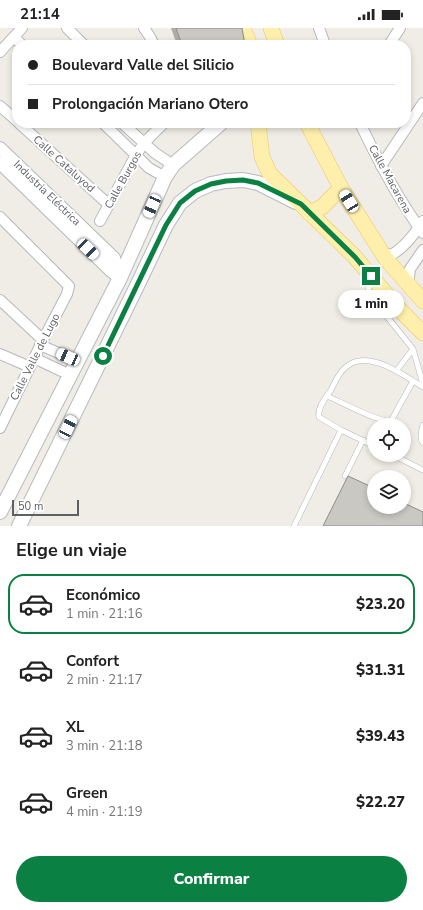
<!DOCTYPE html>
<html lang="es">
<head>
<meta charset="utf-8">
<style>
  body { margin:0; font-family:"Nunito Sans",sans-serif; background:#f6f6f6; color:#222; height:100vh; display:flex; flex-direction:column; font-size:15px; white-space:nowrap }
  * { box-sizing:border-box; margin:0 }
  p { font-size:13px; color:#767676 }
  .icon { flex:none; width:22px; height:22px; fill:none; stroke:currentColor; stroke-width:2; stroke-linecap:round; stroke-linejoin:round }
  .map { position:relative; height:498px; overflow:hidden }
  .sheet { display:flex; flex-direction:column; background:#fff; flex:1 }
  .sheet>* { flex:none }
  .guide { position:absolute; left:12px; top:12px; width:399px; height:88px; border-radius:16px; box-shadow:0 2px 6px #0003; display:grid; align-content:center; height:88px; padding:0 16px; background:#fff }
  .tools { position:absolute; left:367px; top:390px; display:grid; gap:8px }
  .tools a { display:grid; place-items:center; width:44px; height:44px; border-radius:50%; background:#fff; box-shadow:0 2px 6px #0003; font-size:20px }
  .scale { position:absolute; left:12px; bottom:10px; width:67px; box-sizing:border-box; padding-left:4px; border:2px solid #5d6166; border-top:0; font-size:11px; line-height:14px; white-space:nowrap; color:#5d6166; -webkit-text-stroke:3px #fff; paint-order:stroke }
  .end { position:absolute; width:18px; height:18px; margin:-9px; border:5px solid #0b8043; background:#fff; box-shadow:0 0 0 2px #fff }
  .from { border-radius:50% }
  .bubble { position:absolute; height:28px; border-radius:14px; background:#fff; box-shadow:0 2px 6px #0003; font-size:13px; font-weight:800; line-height:28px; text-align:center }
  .car { position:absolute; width:12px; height:24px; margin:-12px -6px; border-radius:5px; box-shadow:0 0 3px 1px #0007; background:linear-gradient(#fff 24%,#345 0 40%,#fff 0 76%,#345 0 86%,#fff 0) }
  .guide b { display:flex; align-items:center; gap:14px; height:38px; font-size:15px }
  .guide b+b { border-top:1px solid #e0e0e0 }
  .guide i { width:10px; height:10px; background:#222 }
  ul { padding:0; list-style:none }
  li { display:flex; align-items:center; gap:12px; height:60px; margin:0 8px 6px; padding:0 8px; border:2px solid transparent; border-radius:16px }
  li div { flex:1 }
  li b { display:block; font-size:15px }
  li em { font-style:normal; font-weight:800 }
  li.active { border-color:#0b8043 }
  li>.icon { width:36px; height:36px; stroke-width:1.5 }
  h2 { padding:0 16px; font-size:18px; line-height:48px }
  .cta { display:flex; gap:8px; margin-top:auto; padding:8px 16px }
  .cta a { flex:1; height:46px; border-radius:24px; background:#0b8043; color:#fff; font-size:16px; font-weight:800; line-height:46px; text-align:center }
  .status { display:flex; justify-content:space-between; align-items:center; height:28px; padding:0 20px; background:#fff; direction:ltr }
  .status svg { height:11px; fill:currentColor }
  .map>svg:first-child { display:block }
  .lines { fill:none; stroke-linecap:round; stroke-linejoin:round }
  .service-casing { stroke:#b6b8bc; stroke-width:6 }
  .minor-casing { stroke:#b6b8bc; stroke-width:12 }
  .tertiary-casing { stroke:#b6b8bc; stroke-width:14 }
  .secondary-casing { stroke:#b7babf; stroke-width:16 }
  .primary-casing { stroke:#efc75e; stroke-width:16 }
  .service { stroke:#fff; stroke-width:5 }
  .minor { stroke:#fff; stroke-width:10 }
  .tertiary { stroke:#fff; stroke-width:12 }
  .secondary { stroke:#fff; stroke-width:14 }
  .primary { stroke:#fef0ac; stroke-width:15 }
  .wall { fill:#aeaca8 }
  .building { fill:#cac8c3; stroke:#8d8c88 }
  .route { stroke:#0b8043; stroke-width:5 }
  .labels { text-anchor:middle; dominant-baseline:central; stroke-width:4; stroke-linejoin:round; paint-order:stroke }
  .street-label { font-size:11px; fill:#5d6166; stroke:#fff }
</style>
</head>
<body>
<div class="status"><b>21:14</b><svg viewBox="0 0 49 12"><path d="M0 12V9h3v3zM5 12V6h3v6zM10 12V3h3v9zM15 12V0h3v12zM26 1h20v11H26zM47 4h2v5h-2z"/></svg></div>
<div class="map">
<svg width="423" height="498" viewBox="0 0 423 498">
  <rect width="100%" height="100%" fill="#efede5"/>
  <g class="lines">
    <defs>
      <path id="service" d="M 370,250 L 368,265 L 413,321 L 423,356
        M 397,342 L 413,321
        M 327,368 C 339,373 380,395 391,393 L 413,353
        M 423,397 C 422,402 419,410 423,415
        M 374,418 L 341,402 L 319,389 C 317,380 326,369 331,362 C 335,354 339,344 346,339 C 367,320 403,347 423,359
        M 393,427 L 423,442
        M 345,448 L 363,412
        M 294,498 L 341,402"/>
      <path id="minor" d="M 67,0 L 84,17
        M 144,0 L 150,9 L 154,17
        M 319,0 L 324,14
        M 14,9 L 22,17
        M 389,17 L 400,0
        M 0,24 L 22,0
        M 0,78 L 17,93
        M 19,95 L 109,177
        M 103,95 L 149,140 L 165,149
        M 122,95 L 155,125 L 173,137
        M 360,95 C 378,133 398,171 423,205
        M 381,138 L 423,75
        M 0,189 L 69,258 L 67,266 L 43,312 L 0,400
        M 100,193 L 136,127 L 144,115 L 164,95
        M 381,224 L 391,227 C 404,220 416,204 423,193
        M 408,257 L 410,241 L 423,222
        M 0,272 L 43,312
        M 40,317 L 77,333
        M 0,326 L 30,339
        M 34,330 L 70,347"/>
      <path id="tertiary" d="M 0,120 L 114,230 L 120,250
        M 0,135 L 110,242 L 120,250"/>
      <path id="secondary" d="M 0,484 L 120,250 L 165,149 L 173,137 L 221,95
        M 19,498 L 137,258 L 166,197 L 180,175 L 195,163 L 211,156 L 226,153 L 243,152 L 258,155 L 296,174"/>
      <path id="primary" d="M 243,0 L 250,17
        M 271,0 L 277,17
        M 258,95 L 262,129 L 270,146 L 355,229 L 398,280 L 423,305
        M 307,95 L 341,160 L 386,231 L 423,273
        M 309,185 L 322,179 L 341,160"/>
    </defs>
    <use href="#service" class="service-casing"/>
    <use href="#minor" class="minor-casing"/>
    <use href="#tertiary" class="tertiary-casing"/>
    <use href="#secondary" class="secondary-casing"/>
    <use href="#primary" class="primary-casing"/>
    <use href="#service" class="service"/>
    <use href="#minor" class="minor"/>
    <use href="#tertiary" class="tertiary"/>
    <use href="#secondary" class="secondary"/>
    <use href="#primary" class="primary"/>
  </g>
  <path class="wall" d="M 171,0 L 242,0 L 245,17 L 177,17 Z"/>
  <path class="building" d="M 176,0 L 242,0 L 245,17 L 182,17 Z
    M 348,448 L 374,460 L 374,479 L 404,479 L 404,475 L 423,484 L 423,498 L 323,498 Z"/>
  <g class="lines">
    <path class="route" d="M 103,328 L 166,197 L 180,175 L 195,163 L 211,156 L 226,153 L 243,152 L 258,155 L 301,176 L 355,229 L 371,248"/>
  </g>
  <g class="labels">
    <g class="street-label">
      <text transform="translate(64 136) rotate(42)">Calle Cataluyod</text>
      <text transform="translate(390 151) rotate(61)">Calle Macarena</text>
      <text transform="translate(123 152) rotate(-61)">Calle Burgos</text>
      <text transform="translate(47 165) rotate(44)">Industria Eléctrica</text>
      <text transform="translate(35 329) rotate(-63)">Calle Valle de Lugo</text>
    </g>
  </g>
</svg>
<div class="tools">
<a><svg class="icon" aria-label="locate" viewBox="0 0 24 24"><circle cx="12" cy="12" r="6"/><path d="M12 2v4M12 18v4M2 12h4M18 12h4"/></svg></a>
<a><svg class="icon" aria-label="layers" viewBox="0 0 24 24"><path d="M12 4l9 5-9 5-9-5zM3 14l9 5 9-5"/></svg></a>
</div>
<div class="scale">50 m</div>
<i class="end from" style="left:103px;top:328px"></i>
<i class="end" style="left:371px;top:248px"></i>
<div class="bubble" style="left:338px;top:262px;width:66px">1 min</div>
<i class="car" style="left:349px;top:173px;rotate:328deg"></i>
<i class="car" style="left:152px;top:178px;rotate:204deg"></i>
<i class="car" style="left:88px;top:221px;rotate:134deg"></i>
<i class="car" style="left:68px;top:329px;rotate:294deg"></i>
<i class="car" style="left:68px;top:399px;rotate:26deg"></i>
<div class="guide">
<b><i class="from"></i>Boulevard Valle del Silicio</b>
<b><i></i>Prolongación Mariano Otero</b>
</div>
</div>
<section class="sheet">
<h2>Elige un viaje</h2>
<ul>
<li class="active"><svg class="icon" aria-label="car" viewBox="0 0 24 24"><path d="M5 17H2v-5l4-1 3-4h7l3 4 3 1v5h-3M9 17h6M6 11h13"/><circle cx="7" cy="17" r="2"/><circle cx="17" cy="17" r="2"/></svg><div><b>Económico</b><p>1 min · 21:16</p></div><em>$23.20</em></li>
<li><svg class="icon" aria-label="car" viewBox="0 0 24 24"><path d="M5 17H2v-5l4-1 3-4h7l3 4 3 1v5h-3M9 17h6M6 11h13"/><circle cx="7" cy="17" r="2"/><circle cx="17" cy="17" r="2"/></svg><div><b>Confort</b><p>2 min · 21:17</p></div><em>$31.31</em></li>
<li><svg class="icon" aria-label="car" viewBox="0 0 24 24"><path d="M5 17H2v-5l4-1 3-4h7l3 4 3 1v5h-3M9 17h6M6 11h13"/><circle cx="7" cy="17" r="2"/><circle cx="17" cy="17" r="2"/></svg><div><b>XL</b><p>3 min · 21:18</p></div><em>$39.43</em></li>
<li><svg class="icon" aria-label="car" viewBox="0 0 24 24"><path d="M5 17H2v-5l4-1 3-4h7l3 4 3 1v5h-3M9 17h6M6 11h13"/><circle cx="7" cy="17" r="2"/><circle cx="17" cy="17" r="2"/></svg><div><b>Green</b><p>4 min · 21:19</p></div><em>$22.27</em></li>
</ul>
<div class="cta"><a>Confirmar</a></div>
</section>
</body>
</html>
